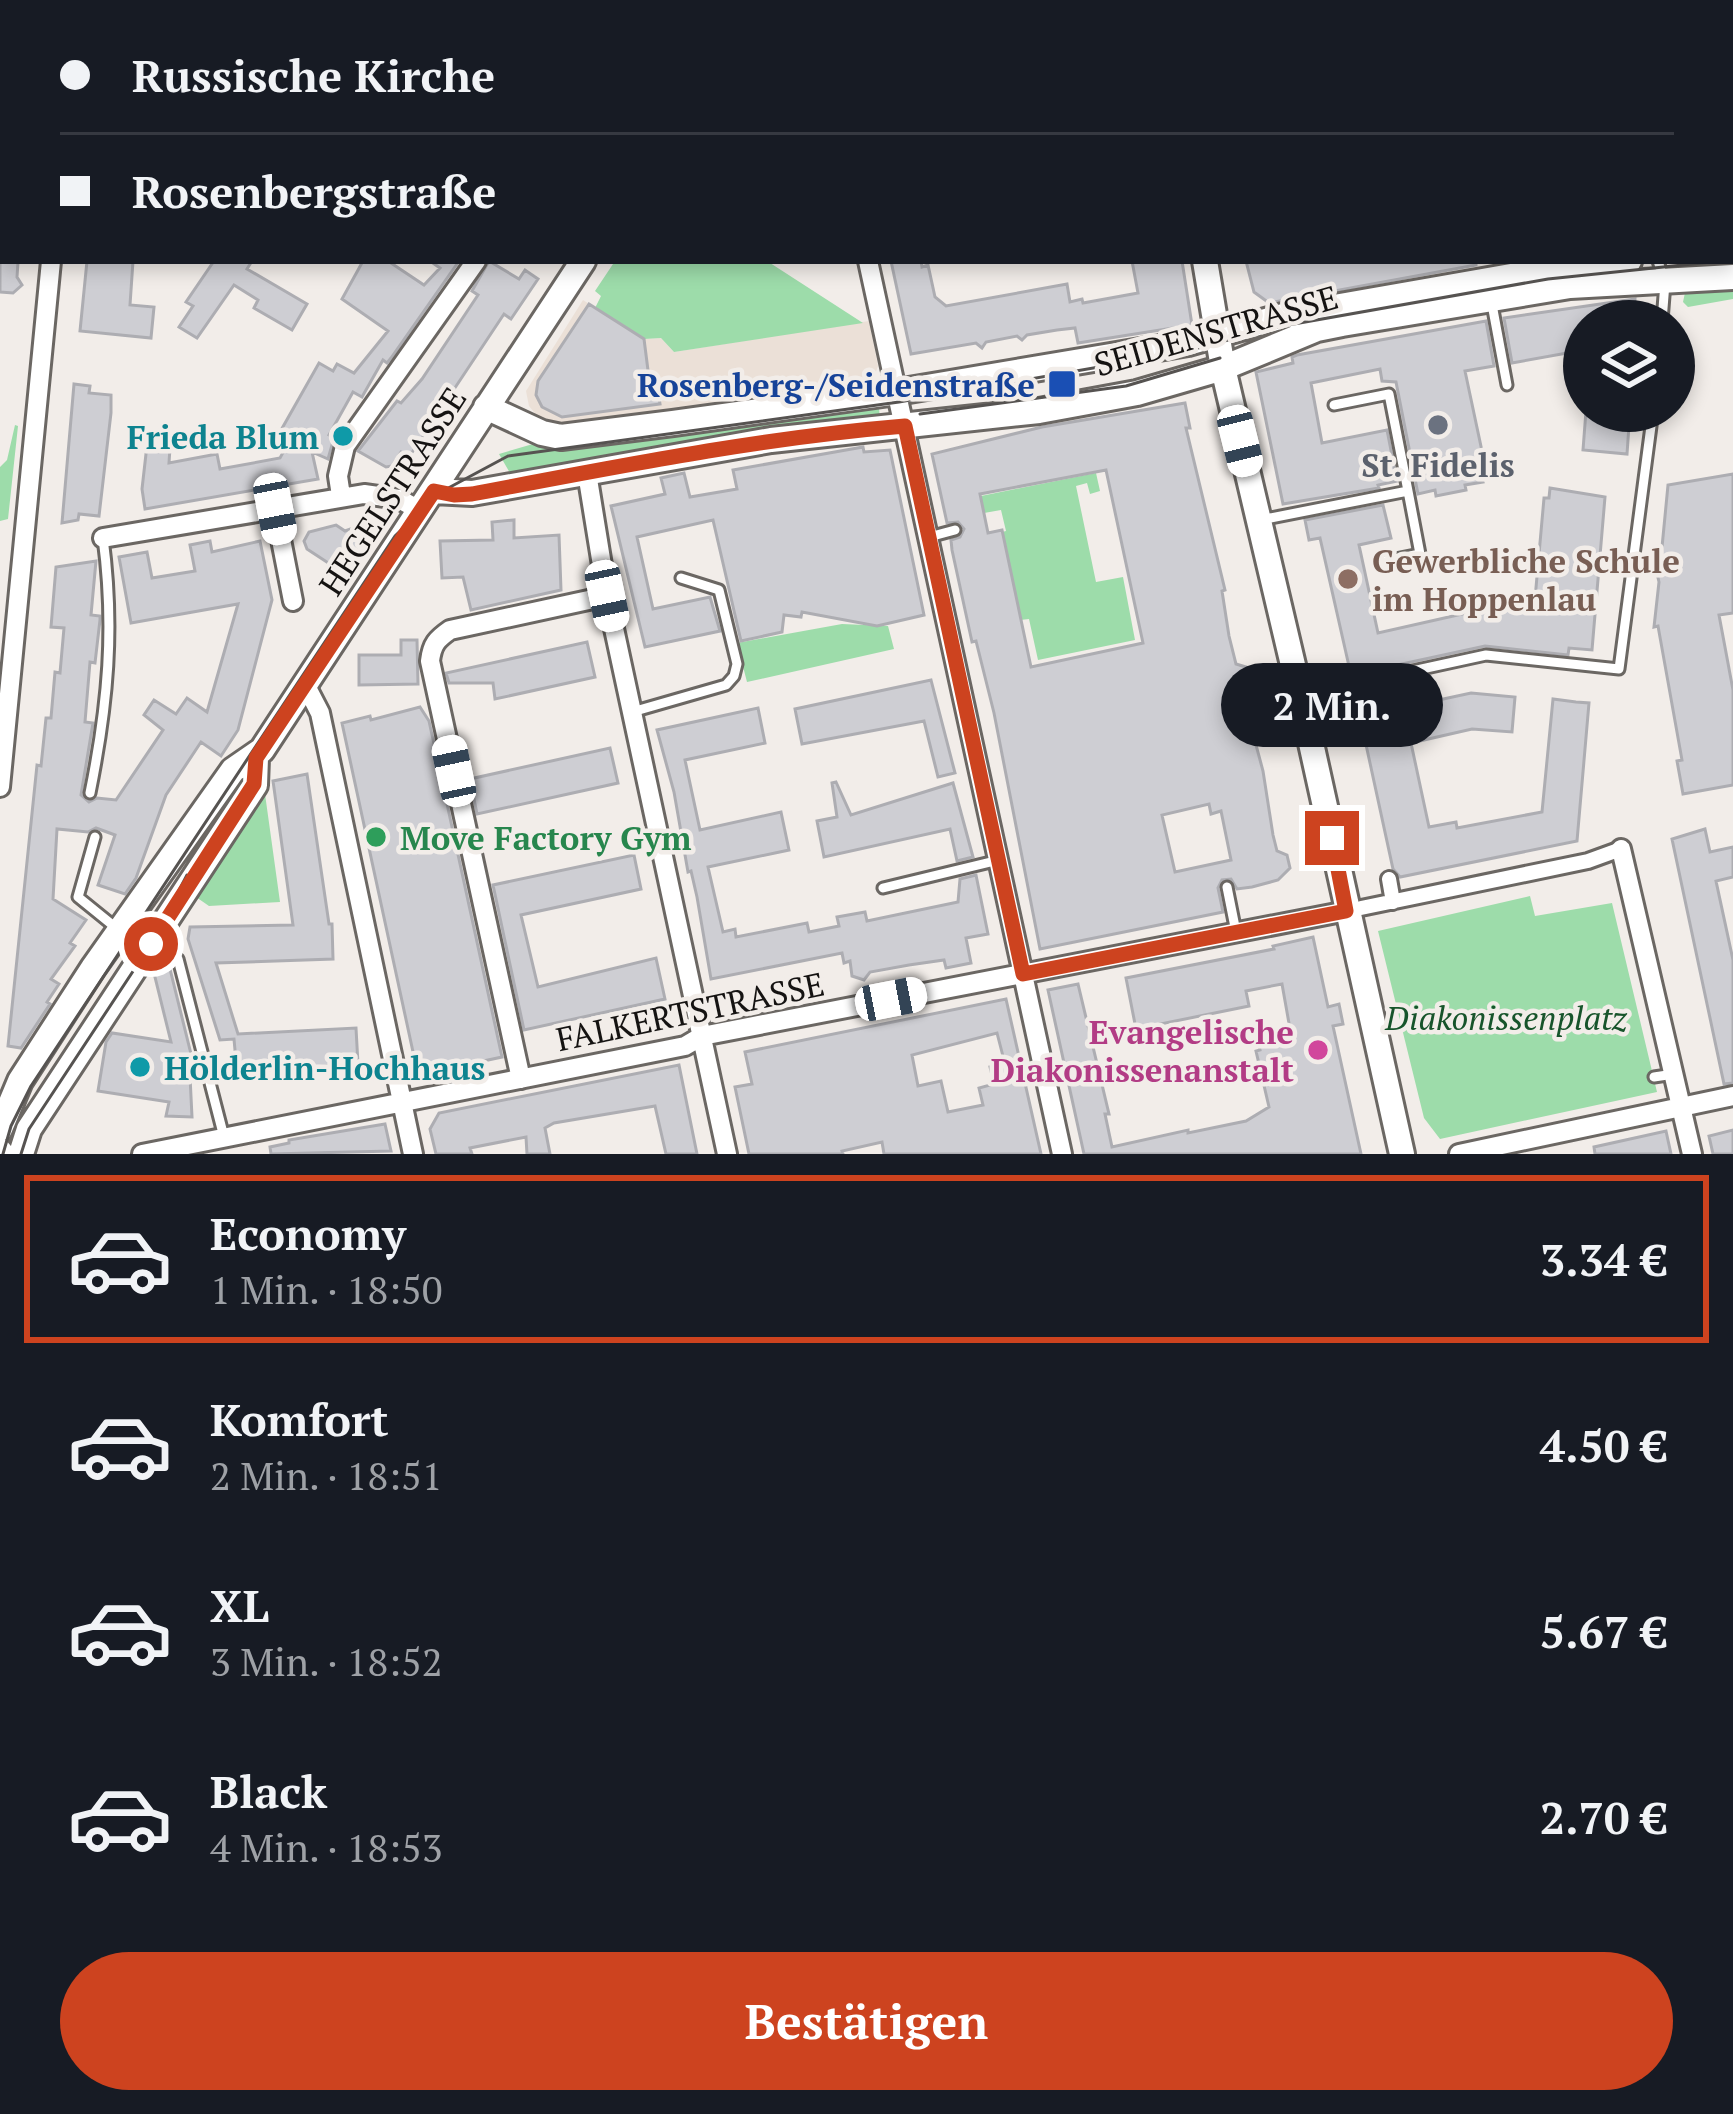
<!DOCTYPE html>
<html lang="de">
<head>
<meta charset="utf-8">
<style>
  body { margin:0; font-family:"PT Serif",serif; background:#242831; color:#f1f3f6; height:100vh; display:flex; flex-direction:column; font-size:45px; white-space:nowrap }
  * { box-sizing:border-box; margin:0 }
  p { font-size:39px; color:#9ea1a6 }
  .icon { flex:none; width:66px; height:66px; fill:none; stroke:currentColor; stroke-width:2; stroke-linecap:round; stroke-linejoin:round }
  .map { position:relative; height:1154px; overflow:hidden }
  .panel { display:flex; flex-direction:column; background:#171b24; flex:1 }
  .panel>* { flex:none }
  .banner { position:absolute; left:0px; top:0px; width:1734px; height:264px; box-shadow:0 6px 18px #0003; display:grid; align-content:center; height:264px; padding:0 60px; background:#171b24 }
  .tools { position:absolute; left:1563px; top:300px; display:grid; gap:24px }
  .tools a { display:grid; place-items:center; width:132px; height:132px; border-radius:50%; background:#171b24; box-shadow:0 6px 18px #0003; font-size:60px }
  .end { position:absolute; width:54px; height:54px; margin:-27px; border:15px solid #cd431f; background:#fff; box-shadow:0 0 0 6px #fff }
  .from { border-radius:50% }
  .bubble { position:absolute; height:84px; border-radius:42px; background:#171b24; box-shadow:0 6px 18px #0003; font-size:39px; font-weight:800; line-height:84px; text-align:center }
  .car { position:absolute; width:36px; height:72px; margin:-36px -18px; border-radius:15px; box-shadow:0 0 9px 3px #0007; background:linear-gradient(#fff 24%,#345 0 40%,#fff 0 76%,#345 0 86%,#fff 0) }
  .banner b { display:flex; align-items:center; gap:42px; height:114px; font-size:45px }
  .banner b+b { border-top:3px solid #363941 }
  .banner i { width:30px; height:30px; background:#f1f3f6 }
  ul { padding:21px 0 0; list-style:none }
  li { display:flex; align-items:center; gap:36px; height:168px; margin:0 24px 18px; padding:0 36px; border:6px solid transparent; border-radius:0px }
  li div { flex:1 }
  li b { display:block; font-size:45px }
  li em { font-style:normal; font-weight:800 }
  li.selected { border-color:#cd431f }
  li>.icon { width:108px; height:108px; stroke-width:1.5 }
  .action { display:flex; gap:24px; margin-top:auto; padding:24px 60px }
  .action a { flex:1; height:138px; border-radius:72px; background:#cd431f; color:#fff; font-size:48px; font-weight:800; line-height:138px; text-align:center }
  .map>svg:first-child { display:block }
  .built { fill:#ebe0d7 }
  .green { fill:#9ddcaa }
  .building { fill:#ceced3; stroke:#adadb2; stroke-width:3; fill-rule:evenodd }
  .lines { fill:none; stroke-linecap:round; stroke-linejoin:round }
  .service-casing { stroke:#6b6763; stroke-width:15 }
  .pedestrian-casing { stroke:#6b6763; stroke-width:20 }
  .minor-casing { stroke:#6b6763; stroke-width:24 }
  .tertiary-casing { stroke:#6b6763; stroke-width:30 }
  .service { stroke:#fff; stroke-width:9 }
  .pedestrian { stroke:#fff; stroke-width:14 }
  .minor { stroke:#fff; stroke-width:18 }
  .tertiary { stroke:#fff; stroke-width:24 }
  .tram { stroke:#565351; stroke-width:3 }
  .route { stroke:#cd431f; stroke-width:15 }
  .transit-dot { fill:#1a4fb4; stroke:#f2ede9; stroke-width:4.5 }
  .worship-dot { fill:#6b7280; stroke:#f2ede9; stroke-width:4.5 }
  .culture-dot { fill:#0f9aa8; stroke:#f2ede9; stroke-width:4.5 }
  .education-dot { fill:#8d6e63; stroke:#f2ede9; stroke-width:4.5 }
  .leisure-dot { fill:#2e9e5b; stroke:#f2ede9; stroke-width:4.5 }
  .hotel-dot { fill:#d1479c; stroke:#f2ede9; stroke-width:4.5 }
  .labels { text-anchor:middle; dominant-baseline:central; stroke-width:9; stroke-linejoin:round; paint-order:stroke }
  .street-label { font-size:33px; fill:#151312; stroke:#f2ede9 }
  .transit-label { font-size:33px; font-weight:bold; fill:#164399; stroke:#f2ede9; text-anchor:end }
  .culture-label { font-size:33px; font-weight:bold; fill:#0d838f; stroke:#f2ede9; text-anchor:end }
  .worship-label { font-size:33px; font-weight:bold; fill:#5b616d; stroke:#f2ede9 }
  .education-label { font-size:33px; font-weight:bold; fill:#785e54; stroke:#f2ede9; text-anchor:start }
  .leisure-label { font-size:33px; font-weight:bold; fill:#27864d; stroke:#f2ede9; text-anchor:start }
  .park-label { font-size:33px; font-style:italic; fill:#17542b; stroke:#f2ede9 }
  .hotel-label { font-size:33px; font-weight:bold; fill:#b23c85; stroke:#f2ede9; text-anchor:end }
</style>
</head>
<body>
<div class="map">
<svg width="1733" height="1154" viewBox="0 0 1733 1154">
  <rect width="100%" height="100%" fill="#f2ede9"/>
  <path class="built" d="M 827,0 L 1090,0 L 827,3 Z
    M 583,300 L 644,339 L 661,338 L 674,352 L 869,321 L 878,366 L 872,383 L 857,386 L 566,424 L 550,423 L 538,417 L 529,406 L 526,391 Z"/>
  <path class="green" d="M 1199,0 L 1617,0 L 1199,3 Z
    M 615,261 L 767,261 L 863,323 L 674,352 L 661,338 L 644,339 L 595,308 L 601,296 L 595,291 Z
    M 1733,280 L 1733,299 L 1688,307 L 1683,302 L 1686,288 Z
    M 878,398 L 880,419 L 696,441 L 510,473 L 499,454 L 550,439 Z
    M 15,425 L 18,426 L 8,519 L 0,521 L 0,467 L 7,460 Z
    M 1096,473 L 1100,491 L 1090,494 L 1087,483 L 1076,486 L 1096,582 L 1123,577 L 1135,640 L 1038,660 L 1029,619 L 1020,620 L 1002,532 L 1006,531 L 1001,510 L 984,513 L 981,496 Z
    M 842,624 L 888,626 L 894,649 L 747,682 L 737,643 Z
    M 265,794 L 280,902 L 209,906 L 196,897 Z
    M 1530,896 L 1535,916 L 1612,903 L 1657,1092 L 1440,1139 L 1424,1118 L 1378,931 Z"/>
  <path class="building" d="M 0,260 L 18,262 L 17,277 L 22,285 L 13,293 L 0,292 Z
    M 87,261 L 133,261 L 130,305 L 154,307 L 151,338 L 80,331 Z
    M 214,261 L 252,261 L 247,269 L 307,304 L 292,330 L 254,308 L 258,300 L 234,285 L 197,338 L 179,327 L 193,306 L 186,302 Z
    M 363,261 L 388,261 L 424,285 L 440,268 L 430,261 L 459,261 L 391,358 L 387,363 L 383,360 L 362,397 L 353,392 L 329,435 L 334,438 L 328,459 L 312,452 L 318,479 L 145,509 L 142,489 L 147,445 L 170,448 L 169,463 L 217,454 L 220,469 L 280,458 L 291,438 L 280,432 L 319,363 L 333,371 L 337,364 L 354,373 L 388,331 L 342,299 Z
    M 489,261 L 519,279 L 525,270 L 538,279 L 511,319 L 504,314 L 409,457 L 401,452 L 392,466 L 386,467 L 358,451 L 397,401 L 401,403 L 422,379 L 478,295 L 472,291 Z
    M 891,261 L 921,261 L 922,267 L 928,265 L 935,297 L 946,306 L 1067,284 L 1070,302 L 1082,299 L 1083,303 L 1138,293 L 1132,261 L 1182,261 L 1192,325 L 1078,343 L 1075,328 L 1057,330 L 1027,335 L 1022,340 L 1017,336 L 986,342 L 982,348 L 976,343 L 911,354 Z
    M 1246,261 L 1476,261 L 1476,265 L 1269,303 L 1254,292 Z
    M 1635,299 L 1634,321 L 1584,321 L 1584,350 L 1512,363 L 1504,318 Z
    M 589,304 L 644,339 L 650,386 L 657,385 L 660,404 L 562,417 L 542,407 L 536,395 L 538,381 Z
    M 1486,321 L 1494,366 L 1465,371 L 1486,470 L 1480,470 L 1483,482 L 1465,485 L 1466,490 L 1436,496 L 1435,490 L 1418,494 L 1396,382 L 1382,381 L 1380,369 L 1311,383 L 1322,443 L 1387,430 L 1397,481 L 1378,485 L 1379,488 L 1283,504 L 1256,372 L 1293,363 L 1292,357 L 1297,355 Z
    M 74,384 L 90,386 L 89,393 L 111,395 L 111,413 L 99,516 L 79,514 L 78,520 L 62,523 Z
    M 1185,403 L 1190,428 L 1186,428 L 1225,590 L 1222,591 L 1229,636 L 1236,664 L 1246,667 L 1249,680 L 1241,689 L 1263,771 L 1273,835 L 1277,851 L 1287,855 L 1290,868 L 1278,880 L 1252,887 L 1237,889 L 1231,879 L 1222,880 L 1218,888 L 1223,912 L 1040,949 L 994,713 L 976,641 L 972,642 L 952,550 L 951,540 L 960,537 L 964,529 L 958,522 L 947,523 L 932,454 L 1042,427 ZM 1106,470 L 1143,643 L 1031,667 L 1002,530 L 988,533 L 980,494 ZM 1209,804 L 1211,814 L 1221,811 L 1231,860 L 1175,872 L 1162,815 Z
    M 1586,411 L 1630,411 L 1627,454 L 1583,450 Z
    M 863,447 L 864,452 L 890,450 L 924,615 L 877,626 L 802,612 L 801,617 L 784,615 L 782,632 L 741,641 L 713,520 L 637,537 L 653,609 L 710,597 L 720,631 L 645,647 L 611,506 L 665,494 L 661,478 L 684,473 L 690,497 L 737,489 L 733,470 Z
    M 1733,474 L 1733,613 L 1719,615 L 1733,690 L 1733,785 L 1683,794 L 1677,761 L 1682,760 L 1658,626 L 1654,627 L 1659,582 L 1656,569 L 1660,568 L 1668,485 Z
    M 1550,488 L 1605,497 L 1592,650 L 1569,648 L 1568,655 L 1485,646 L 1351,675 L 1320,538 L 1309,540 L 1305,520 L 1383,505 L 1391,538 L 1359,545 L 1378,633 L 1471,612 L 1471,609 L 1535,599 L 1544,498 L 1549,498 Z
    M 514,520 L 514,538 L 559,535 L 561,590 L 471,610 L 463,577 L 442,578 L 440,541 L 493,540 L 492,522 Z
    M 336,525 L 345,531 L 359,526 L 369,533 L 342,572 L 307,549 L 304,541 L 309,532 Z
    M 210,541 L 212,552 L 260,541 L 272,600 L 238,730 L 221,756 L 201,742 L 166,795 L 136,878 L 125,894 L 98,885 L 115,835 L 96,828 L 88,832 L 57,829 L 53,899 L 86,920 L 70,943 L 75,946 L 51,979 L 59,984 L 47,1002 L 50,1004 L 21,1048 L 8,1046 L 37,765 L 41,766 L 46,718 L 51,718 L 55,672 L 60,673 L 64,628 L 51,627 L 56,567 L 96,561 L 91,615 L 100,616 L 100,620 L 95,663 L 90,662 L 85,722 L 93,723 L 81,795 L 89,802 L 97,798 L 116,800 L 163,730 L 144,715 L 154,700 L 176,714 L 187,698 L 207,712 L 238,604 L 131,623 L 119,557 L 147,552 L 152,578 L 195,571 L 190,545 Z
    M 401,640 L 417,640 L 418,684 L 359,685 L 359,655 L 401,655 Z
    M 587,642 L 595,677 L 495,699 L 493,683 L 449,683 L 446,673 Z
    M 931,680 L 955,773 L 938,777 L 924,721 L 802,744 L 795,709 Z
    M 1471,693 L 1515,697 L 1512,732 L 1472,729 L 1411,743 L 1429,827 L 1456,822 L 1457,828 L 1542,812 L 1553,699 L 1576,702 L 1589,703 L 1577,841 L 1400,877 L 1393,869 L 1360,717 Z
    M 420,707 L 429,721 L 502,1057 L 418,1075 L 342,723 L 370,716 L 371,720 Z
    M 758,708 L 765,743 L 685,760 L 700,830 L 781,812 L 789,850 L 708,867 L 723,932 L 735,929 L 736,937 L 807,923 L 809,932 L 839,926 L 837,917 L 865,912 L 867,921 L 958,902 L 960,879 L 976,875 L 988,934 L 966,938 L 971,963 L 946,968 L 944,960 L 909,965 L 870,972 L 864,980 L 852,976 L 850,961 L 844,963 L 842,953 L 711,979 L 697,897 L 691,871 L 688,872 L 674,792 L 657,730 Z
    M 610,748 L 618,783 L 477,814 L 470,779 Z
    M 307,774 L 329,924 L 332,924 L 333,959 L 216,963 L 238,1034 L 356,1028 L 358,1064 L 237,1072 L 234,1039 L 220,1040 L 188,939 L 190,927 L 293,925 L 273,781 Z
    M 836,782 L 851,815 L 953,783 L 973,857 L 957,861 L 950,829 L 824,857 L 817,821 L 837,817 L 832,783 Z
    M 1705,829 L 1710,852 L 1733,847 L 1733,877 L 1716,881 L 1733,960 L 1733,1083 L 1724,1084 L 1672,839 Z
    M 634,855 L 641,889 L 521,915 L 538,987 L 656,958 L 665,999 L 524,1030 L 493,885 Z
    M 1313,937 L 1328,1007 L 1339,1004 L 1343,1024 L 1333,1026 L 1361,1154 L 1084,1154 L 1048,990 L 1078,984 L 1109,1114 L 1105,1114 L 1112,1147 L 1188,1130 L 1188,1133 L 1246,1121 L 1269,1107 L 1256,1051 L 1260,1050 L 1257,1036 L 1290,1029 L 1282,984 L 1246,991 L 1249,1006 L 1136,1029 L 1126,978 L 1274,949 L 1273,946 Z
    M 170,969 L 192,1058 L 189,1056 L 192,1117 L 166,1116 L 169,1102 L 98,1091 L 106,1042 L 112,1033 L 171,1042 L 154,973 Z
    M 1006,999 L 1041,1154 L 884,1154 L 882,1142 L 842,1151 L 843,1154 L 749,1154 L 735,1087 L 752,1084 L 745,1052 ZM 997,1033 L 1005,1064 L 990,1067 L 994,1084 L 979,1088 L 983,1105 L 948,1112 L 941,1081 L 918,1086 L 912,1055 Z
    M 679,1065 L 697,1154 L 666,1154 L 655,1106 L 554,1123 L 545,1128 L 550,1154 L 527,1154 L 526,1137 L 470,1148 L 472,1154 L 436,1154 L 430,1129 L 439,1113 Z
    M 385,1124 L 391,1151 L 271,1154 L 270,1147 L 289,1143 L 289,1140 Z
    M 1733,1130 L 1733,1154 L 1713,1154 L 1709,1136 Z
    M 1666,1131 L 1671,1154 L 1595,1154 L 1594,1147 Z"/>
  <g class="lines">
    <defs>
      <path id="service" d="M 1731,157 L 1733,158
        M 1658,261 L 1665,283 L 1662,321
        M 1491,299 L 1507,385
        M 1260,520 L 1408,491 L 1389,394 L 1334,405
        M 929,537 L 955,530
        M 1380,562 L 1420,554 L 1408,491
        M 1302,695 L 1486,655 L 1619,669 L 1653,411
        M 632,712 L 726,685 L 734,676 L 737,664 L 719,590 L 681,578
        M 1305,716 L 1358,704
        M 90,793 C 108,704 115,628 103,538
        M 95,837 L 78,897 L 115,927
        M 1227,887 L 1236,932
        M 883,888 L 999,860
        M 155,946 L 178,959 L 224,1137
        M 1654,1077 L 1674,1074"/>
      <path id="pedestrian" d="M 1731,13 L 1733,12
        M 1389,879 L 1393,902
        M 1361,908 L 1588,861 L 1621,849"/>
      <path id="minor" d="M 812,0 L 813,3
        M 78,3 L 78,0
        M 294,3 L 295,0
        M 625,3 L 626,0
        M 1104,3 L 1120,0
        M 868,261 L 1062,1154
        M 587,473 L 607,596 L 727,1154
        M 341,496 L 338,476 L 345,446 L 476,261
        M 275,509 L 293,601
        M 103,538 L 364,494 L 399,499 L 421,511
        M 305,684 L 320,713 L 413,1154
        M 0,787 L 51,261
        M 1621,849 L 1692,1154
        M 521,1079 L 430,661 C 432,644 437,639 450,630 L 607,596
        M 0,1147 L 6,1154
        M 142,1154 L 685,1046 L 702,1036 L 1347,911
        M 1459,1154 L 1733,1096"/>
      <path id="tertiary" d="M 1148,0 L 1148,3
        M 753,3 L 755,0
        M 1731,248 L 1733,248
        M 1205,261 L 1223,368 L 1305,716 L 1402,1154
        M 486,407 L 542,433 L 561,437 L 673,423 L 897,392 L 1188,343 L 1283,316 L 1568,266 L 1629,261
        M 434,491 L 472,493 L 771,440 L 1039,411 L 1137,393 L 1223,368 L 1317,329 L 1342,324 L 1570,286 L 1733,277
        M 0,1129 L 20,1081 L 93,968 L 233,770 L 262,750 L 583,261
        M 21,1154 L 29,1129 L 255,785 L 256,758"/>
    </defs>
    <use href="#service" class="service-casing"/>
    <use href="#pedestrian" class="pedestrian-casing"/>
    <use href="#minor" class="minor-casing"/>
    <use href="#tertiary" class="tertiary-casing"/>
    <use href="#service" class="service"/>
    <use href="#pedestrian" class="pedestrian"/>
    <use href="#minor" class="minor"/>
    <use href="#tertiary" class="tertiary"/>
    <path class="tram" d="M 920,414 L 1126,386 L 1220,358
      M 3,1154 L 11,1126 L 31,1086 L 395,536 L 439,493 L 508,456 L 899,402 L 1179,353 L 1277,327 L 1548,279 L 1721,261
      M 21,1154 L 29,1129 L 151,944 L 187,875"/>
  </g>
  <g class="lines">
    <path class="route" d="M 151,944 L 254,784 L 256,758 L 434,491 L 454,495 L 472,494 C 615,467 759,438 905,426 L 1023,974 L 1346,911 L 1332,838"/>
  </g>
  <rect class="transit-dot" x="1047" y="369" width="30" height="30" rx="6"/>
  <circle class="worship-dot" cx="1438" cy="425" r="12"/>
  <g class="culture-dot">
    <circle cx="343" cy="436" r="12"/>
    <circle cx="140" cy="1067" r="12"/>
  </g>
  <circle class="education-dot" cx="1348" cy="579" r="12"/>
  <circle class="leisure-dot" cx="376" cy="837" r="12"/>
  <circle class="hotel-dot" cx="1318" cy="1050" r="12"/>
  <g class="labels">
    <g class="street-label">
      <text transform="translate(1216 330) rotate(-16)">SEIDENSTRASSE</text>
      <text transform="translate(392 491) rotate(-57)">HEGELSTRASSE</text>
      <text transform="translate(690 1011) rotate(-12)">FALKERTSTRASSE</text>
    </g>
    <g class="transit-label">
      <text x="1035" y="384">Rosenberg-/Seidenstraße</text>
    </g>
    <g class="culture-label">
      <text x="319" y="436">Frieda Blum</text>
      <text x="164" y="1067" text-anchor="start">Hölderlin-Hochhaus</text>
    </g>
    <g class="worship-label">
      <text x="1438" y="464">St. Fidelis</text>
    </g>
    <g class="education-label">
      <text x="1372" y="560">Gewerbliche Schule<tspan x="1372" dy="38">im Hoppenlau</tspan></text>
    </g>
    <g class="leisure-label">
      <text x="400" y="837">Move Factory Gym</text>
    </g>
    <g class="park-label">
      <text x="1506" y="1017">Diakonissenplatz</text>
    </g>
    <g class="hotel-label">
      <text x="1294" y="1031">Evangelische<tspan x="1294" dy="38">Diakonissenanstalt</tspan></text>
    </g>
  </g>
</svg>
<div class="tools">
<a><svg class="icon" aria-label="layers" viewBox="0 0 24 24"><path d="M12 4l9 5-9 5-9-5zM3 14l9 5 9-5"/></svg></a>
</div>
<i class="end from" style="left:151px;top:944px"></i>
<i class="end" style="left:1332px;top:838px"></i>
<div class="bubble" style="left:1221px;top:663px;width:222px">2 Min.</div>
<i class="car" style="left:1240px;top:441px;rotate:166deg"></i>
<i class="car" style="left:275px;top:509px;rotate:169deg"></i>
<i class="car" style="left:607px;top:596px;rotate:168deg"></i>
<i class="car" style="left:454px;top:771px;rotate:348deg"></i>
<i class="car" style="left:891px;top:999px;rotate:79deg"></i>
<div class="banner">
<b><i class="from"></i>Russische Kirche</b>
<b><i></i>Rosenbergstraße</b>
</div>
</div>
<section class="panel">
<ul>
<li class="selected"><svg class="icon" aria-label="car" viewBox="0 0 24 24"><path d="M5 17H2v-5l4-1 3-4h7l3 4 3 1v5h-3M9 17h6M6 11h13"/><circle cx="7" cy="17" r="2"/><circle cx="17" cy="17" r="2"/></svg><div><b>Economy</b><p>1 Min. · 18:50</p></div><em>3.34 €</em></li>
<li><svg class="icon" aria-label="car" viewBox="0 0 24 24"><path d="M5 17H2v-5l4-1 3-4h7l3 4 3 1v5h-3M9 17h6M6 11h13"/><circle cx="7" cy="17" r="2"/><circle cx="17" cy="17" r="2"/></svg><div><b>Komfort</b><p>2 Min. · 18:51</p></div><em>4.50 €</em></li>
<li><svg class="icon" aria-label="car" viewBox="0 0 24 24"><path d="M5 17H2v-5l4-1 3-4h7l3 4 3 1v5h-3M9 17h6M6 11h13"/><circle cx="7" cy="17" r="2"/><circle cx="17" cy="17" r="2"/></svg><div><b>XL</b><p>3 Min. · 18:52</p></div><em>5.67 €</em></li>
<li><svg class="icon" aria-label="car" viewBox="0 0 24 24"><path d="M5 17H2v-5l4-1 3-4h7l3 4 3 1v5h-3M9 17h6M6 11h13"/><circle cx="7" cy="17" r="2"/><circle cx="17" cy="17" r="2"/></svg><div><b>Black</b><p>4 Min. · 18:53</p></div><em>2.70 €</em></li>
</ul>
<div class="action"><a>Bestätigen</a></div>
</section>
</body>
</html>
